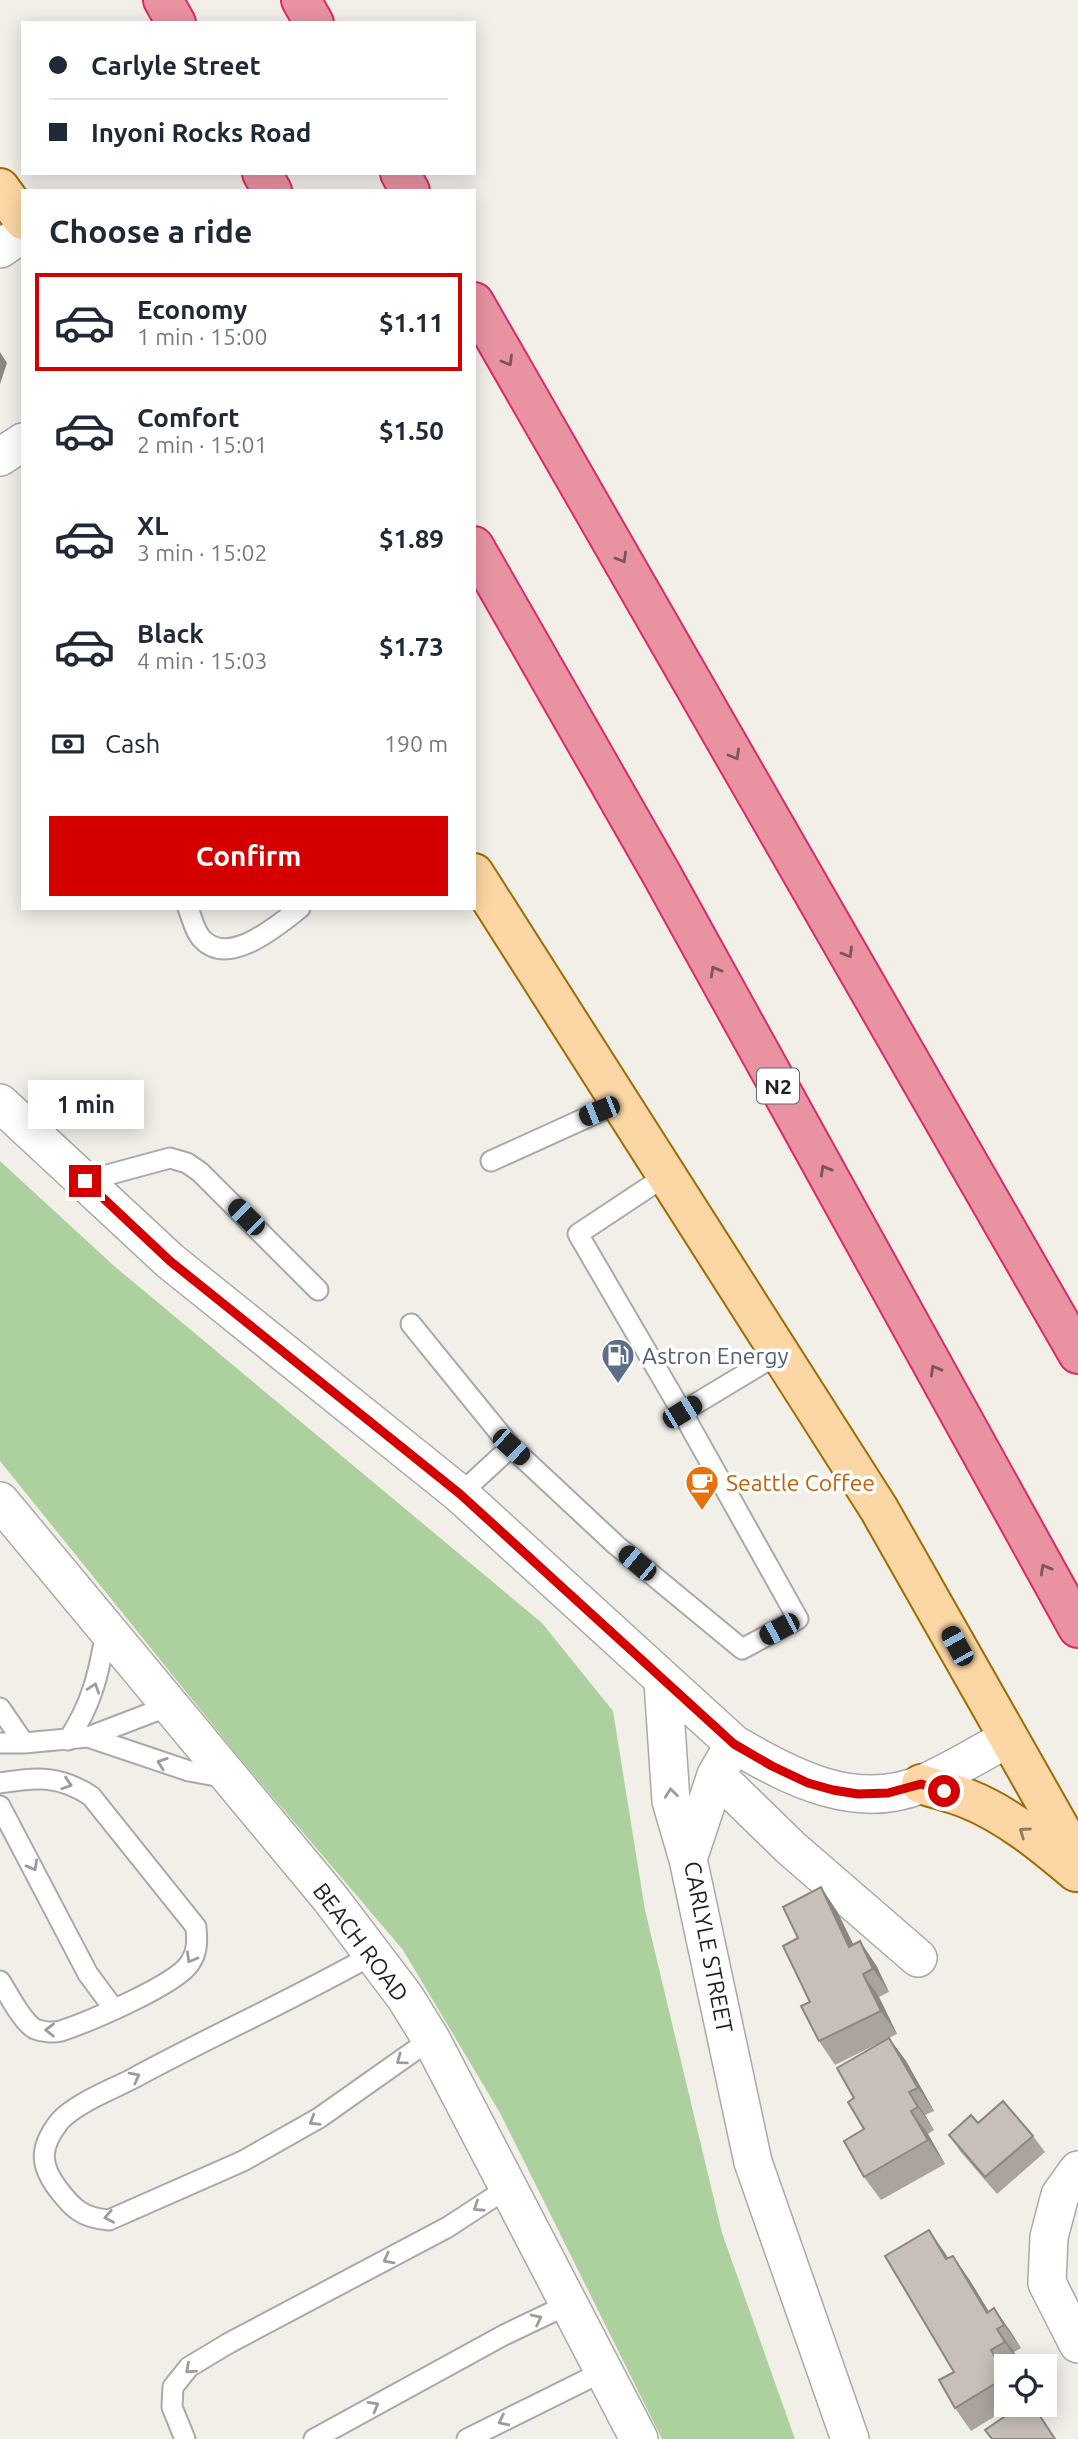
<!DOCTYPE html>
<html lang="en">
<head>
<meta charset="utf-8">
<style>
  body { margin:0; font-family:Ubuntu,sans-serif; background:#f2f2f3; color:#1f2937; height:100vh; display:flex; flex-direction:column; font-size:26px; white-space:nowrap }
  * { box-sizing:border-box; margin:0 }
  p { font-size:23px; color:#747a83 }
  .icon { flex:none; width:38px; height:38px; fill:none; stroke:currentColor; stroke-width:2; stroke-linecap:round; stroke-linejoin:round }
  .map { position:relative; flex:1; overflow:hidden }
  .side { position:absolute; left:21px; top:189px; width:455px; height:721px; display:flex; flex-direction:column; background:#fff; border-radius:0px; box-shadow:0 4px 18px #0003 }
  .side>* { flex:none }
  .banner { position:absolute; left:21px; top:21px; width:455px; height:154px; border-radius:0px; box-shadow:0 4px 18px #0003; display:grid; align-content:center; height:154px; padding:0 28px; background:#fff }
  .fabs { position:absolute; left:994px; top:2354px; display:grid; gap:14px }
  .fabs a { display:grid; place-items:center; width:63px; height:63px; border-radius:0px; background:#fff; box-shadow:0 4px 18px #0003; font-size:35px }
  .end { position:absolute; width:32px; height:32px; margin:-16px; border:9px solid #d40000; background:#fff; box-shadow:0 0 0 4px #fff }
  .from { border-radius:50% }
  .bubble { position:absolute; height:49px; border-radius:0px; background:#fff; box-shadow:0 4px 18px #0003; font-size:23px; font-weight:700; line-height:49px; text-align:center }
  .car { position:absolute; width:21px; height:42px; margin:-21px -10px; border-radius:9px; box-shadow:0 0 5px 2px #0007; background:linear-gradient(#222 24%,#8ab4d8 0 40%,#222 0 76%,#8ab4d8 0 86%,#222 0) }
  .banner b { display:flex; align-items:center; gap:24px; height:66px; font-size:26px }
  .banner b+b { border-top:2px solid #e0e1e3 }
  .banner i { width:18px; height:18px; background:#1f2937 }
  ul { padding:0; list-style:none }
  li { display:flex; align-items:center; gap:21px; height:98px; margin:0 14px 10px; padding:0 14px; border:4px solid transparent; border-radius:0px }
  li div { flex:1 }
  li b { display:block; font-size:26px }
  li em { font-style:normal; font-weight:700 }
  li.on { border-color:#d40000 }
  li>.icon { width:63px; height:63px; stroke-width:1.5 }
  h2 { padding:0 28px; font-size:32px; line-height:84px }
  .pay { display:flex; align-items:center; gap:18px; height:77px; padding:0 28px; font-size:26px }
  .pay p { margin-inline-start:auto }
  .button { display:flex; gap:14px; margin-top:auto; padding:14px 28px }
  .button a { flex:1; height:80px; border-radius:0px; background:#d40000; color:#fff; font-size:28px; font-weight:700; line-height:80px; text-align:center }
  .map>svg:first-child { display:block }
  .forest { fill:#add19e }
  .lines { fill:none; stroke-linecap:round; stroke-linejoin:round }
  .service-casing { stroke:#a9a9a9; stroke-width:23 }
  .minor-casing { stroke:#a9a9a9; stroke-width:40 }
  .primary-casing { stroke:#a06b00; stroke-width:42 }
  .motorway-casing { stroke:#dc2a67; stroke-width:42 }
  .service { stroke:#fff; stroke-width:19 }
  .minor { stroke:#fff; stroke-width:37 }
  .primary { stroke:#fcd6a4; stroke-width:38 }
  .motorway { stroke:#e892a2; stroke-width:38 }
  .wall { fill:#aba49e }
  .shaded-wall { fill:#8b8681 }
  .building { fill:#c7bfb8; stroke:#8b8681; stroke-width:2 }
  .oneway { stroke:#7b545c }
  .oneway2 { stroke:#9c9c9c }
  .oneway3 { stroke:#8f7c63 }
  .route { stroke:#d40000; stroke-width:9 }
  .labels { text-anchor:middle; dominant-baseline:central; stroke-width:7; stroke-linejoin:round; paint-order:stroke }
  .shield { fill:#fff; stroke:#646464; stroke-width:2 }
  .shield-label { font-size:21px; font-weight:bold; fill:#222 }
  .service-label { font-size:23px; fill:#4e5e75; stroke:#fff; text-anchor:start }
  .food-label { font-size:23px; fill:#c56008; stroke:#fff; text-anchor:start }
  .street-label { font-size:23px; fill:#222; stroke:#fff }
</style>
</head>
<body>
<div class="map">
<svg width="1078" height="2439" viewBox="0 0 1078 2439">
  <rect width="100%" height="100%" fill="#f2efe9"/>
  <path class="forest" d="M 0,1161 L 113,1265 L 542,1623 L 613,1711 L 645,1910 L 722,2233 L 795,2439 L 662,2439 L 500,2113 L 403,1950 L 237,1755 L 0,1461 Z"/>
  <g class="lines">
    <defs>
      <path id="service" d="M 188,908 C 192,918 195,932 202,939 C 229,968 278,925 300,908
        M 491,1161 L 621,1102
        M 85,1181 L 170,1158 L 187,1163 L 200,1172 L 318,1290
        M 411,1324 L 511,1447 L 460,1494
        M 682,1412 L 780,1353
        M 511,1447 L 616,1545 L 742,1649 L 798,1619 L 682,1412 L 578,1234 L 667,1175
        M 0,1708 L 24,1743
        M 88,1737 L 189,1771 L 227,1778
        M 68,1740 C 92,1704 99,1673 106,1631
        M 0,1743 L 24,1743 L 88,1737 L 169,1706
        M 0,1783 C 36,1777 59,1775 91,1796 L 196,1927 C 197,1940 198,1951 190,1963 C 176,1985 88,2022 61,2031 C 53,2033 42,2032 35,2029 C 22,2022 8,1993 0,1981
        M 0,1806 L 88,1974 L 114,2009
        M 372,1955 C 294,1999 211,2036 132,2079 C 111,2090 74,2104 59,2122 C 40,2147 39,2164 58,2189 C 73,2209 83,2218 109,2220 L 243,2161 L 319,2118 L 431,2039
        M 185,2439 L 172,2407 L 173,2387 L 189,2367 L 229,2343 L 448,2227 L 509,2187
        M 314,2439 L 504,2335 L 569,2304
        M 467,2439 L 604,2371"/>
      <path id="minor" d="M 0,249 L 23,233
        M 0,457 L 23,442
        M 0,1103 L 170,1261 L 460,1494 L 734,1744
        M 0,1501 L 330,1898 L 405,1997 L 431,2039 L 639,2439
        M 663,1682 L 671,1801 L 688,1859
        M 716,1775 L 791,1848 L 918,1958
        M 1078,2170 L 1060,2195 L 1049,2237 L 1047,2283 L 1078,2344
        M 850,2439 L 753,2162 L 688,1859 L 716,1775 L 734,1744 C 790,1777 856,1812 922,1784 C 952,1771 980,1753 1009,1738"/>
      <path id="primary" d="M 0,188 L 23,220
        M 474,873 L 879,1509 L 1078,1860
        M 921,1784 C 936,1789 953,1793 968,1799 C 1008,1815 1044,1845 1076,1872"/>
      <path id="motorway" d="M 163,0 L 176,23
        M 301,0 L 314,23
        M 262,173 L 272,191
        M 400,173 L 410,191
        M 474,302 L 1078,1354
        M 474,546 L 662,875 L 1078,1628"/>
    </defs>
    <use href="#service" class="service-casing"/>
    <use href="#minor" class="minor-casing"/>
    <use href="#primary" class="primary-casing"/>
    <use href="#motorway" class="motorway-casing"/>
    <use href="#service" class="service"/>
    <use href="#minor" class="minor"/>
    <use href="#primary" class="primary"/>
    <use href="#motorway" class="motorway"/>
  </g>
  <path class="wall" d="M 837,1911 L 853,1945 L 876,1965 L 889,1992 L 879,1997 L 897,2034 L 835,2065 L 819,2041 L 798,1938 Z
    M 889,2038 L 906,2061 L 934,2111 L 925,2115 L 934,2130 L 928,2134 L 945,2164 L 881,2200 L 864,2177 L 864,2129 L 854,2098 Z
    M 978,2123 L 1033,2136 L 1045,2152 L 997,2194 L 960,2151 L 949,2135 Z
    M 945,2253 L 948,2258 L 969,2279 L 989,2312 L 994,2308 L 1021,2348 L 1014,2352 L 1021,2366 L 1006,2366 L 1006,2404 L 1015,2404 L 971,2431 L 955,2408 L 954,2372 Z"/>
  <path class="shaded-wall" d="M 0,352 L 7,363 L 0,384 Z
    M 821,1887 L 837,1911 L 866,1970 L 849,1947 Z
    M 860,1941 L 876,1965 L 889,1992 L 873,1969 Z
    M 863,1974 L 879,1997 L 897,2034 L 881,2011 Z
    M 889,2038 L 906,2061 L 934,2111 L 918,2088 Z
    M 909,2092 L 925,2115 L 934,2130 L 918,2107 Z
    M 911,2111 L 928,2134 L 945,2164 L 928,2140 Z
    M 929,2230 L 945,2253 L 963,2283 L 946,2259 Z
    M 953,2256 L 969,2279 L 999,2328 L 987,2313 Z
    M 994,2308 L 1011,2332 L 1021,2348 L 1004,2325 Z
    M 997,2329 L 1014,2352 L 1021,2366 L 1005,2342 Z
    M 991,2350 L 1006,2372 L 1006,2376 Z"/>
  <path class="building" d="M 821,1887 L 849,1947 L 860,1941 L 873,1969 L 863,1974 L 881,2011 L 819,2041 L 801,2006 L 810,2002 L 783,1946 L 798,1938 L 783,1907 Z
    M 889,2038 L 918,2088 L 909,2092 L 918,2107 L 911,2111 L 928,2140 L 864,2177 L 844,2141 L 864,2129 L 848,2102 L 854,2098 L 837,2068 Z
    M 1003,2101 L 1033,2136 L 985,2177 L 949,2135 L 971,2115 L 978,2123 Z
    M 929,2230 L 946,2259 L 953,2256 L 987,2313 L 994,2308 L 1004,2325 L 997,2329 L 1005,2342 L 991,2350 L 1006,2377 L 955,2408 L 939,2380 L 954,2372 L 885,2256 Z
    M 1023,2404 L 1032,2404 L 1055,2439 L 992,2439 L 985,2430 Z"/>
  <defs><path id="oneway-chevron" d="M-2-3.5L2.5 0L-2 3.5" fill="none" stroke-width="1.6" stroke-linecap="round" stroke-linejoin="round" transform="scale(1.75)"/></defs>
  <g class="oneway">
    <use href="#oneway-chevron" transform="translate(508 361) rotate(60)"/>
    <use href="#oneway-chevron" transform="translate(622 558) rotate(60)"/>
    <use href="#oneway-chevron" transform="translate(735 755) rotate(60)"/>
    <use href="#oneway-chevron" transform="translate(848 953) rotate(60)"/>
    <use href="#oneway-chevron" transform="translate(715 971) rotate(-119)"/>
    <use href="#oneway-chevron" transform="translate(825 1170) rotate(-119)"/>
    <use href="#oneway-chevron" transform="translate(935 1370) rotate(-119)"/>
    <use href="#oneway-chevron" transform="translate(1045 1569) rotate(-119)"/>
  </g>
  <g class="oneway2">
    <use href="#oneway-chevron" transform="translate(94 1688) rotate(-72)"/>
    <use href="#oneway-chevron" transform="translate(162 1763) rotate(-161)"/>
    <use href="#oneway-chevron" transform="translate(67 1784) rotate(18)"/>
    <use href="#oneway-chevron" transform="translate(671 1793) rotate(-97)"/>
    <use href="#oneway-chevron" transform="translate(33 1866) rotate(61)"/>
    <use href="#oneway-chevron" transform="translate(191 1958) rotate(120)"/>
    <use href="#oneway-chevron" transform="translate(50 2030) rotate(-179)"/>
    <use href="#oneway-chevron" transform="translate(401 2060) rotate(144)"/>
    <use href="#oneway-chevron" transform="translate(135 2077) rotate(-28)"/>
    <use href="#oneway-chevron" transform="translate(314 2121) rotate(149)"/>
    <use href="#oneway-chevron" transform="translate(478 2207) rotate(147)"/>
    <use href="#oneway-chevron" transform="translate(109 2217) rotate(169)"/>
    <use href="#oneway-chevron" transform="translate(388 2259) rotate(152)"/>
    <use href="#oneway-chevron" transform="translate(537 2319) rotate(-26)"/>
    <use href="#oneway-chevron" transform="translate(190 2369) rotate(138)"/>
    <use href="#oneway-chevron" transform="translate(374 2406) rotate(-29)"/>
    <use href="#oneway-chevron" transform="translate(503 2421) rotate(154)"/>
  </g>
  <use class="oneway3" href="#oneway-chevron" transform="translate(1024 1832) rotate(-145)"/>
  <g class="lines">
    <path class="route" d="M 85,1181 L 170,1261 L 460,1494 L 734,1744 L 772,1766 L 808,1783 L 833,1790 L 858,1794 L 888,1793 L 921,1784 L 944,1791"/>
  </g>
  <defs>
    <symbol id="fuel-pin" viewBox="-11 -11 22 30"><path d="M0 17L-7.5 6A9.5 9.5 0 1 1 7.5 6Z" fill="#5c6f8a" stroke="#fff"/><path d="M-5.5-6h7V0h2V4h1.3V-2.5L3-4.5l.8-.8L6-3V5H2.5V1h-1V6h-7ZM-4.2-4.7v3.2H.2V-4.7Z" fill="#fff"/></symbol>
    <symbol id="cafe-pin" viewBox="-11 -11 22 30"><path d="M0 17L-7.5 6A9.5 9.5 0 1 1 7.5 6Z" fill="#e8710a" stroke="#fff"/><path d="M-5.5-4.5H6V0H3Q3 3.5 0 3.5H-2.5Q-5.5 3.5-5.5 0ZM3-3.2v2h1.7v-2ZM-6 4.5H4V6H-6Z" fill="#fff"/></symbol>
  </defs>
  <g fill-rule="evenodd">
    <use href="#fuel-pin" x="599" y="1336" width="38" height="52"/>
    <use href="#cafe-pin" x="683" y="1463" width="38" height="52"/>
  </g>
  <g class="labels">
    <rect class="shield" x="757" y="1068.5" width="42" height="35" rx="5"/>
    <g class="shield-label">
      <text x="778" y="1086">N2</text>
    </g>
    <g class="service-label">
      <text x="642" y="1355">Astron Energy</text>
    </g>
    <g class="food-label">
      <text x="726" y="1482">Seattle Coffee</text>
    </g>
    <g class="street-label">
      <text transform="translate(361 1942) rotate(53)">BEACH ROAD</text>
      <text transform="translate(709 1947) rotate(79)">CARLYLE STREET</text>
    </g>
  </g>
</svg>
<div class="fabs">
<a><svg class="icon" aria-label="locate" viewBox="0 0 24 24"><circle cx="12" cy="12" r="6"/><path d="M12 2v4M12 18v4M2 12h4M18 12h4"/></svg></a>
</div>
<i class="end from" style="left:944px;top:1791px"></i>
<i class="end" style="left:85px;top:1181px"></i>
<div class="bubble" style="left:28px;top:1080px;width:116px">1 min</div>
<i class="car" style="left:599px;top:1111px;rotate:248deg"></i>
<i class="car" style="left:246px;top:1217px;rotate:315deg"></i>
<i class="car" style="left:682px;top:1412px;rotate:59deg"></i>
<i class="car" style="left:511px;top:1447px;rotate:133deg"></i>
<i class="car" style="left:637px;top:1563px;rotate:310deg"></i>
<i class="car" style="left:779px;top:1629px;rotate:242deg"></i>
<i class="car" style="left:957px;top:1646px;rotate:331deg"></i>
<div class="banner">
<b><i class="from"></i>Carlyle Street</b>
<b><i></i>Inyoni Rocks Road</b>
</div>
<section class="side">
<h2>Choose a ride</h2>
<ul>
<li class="on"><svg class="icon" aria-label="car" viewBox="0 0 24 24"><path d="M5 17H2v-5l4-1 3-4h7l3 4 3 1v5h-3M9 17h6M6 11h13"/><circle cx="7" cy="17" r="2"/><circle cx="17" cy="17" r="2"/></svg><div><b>Economy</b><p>1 min · 15:00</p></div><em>$1.11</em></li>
<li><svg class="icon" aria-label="car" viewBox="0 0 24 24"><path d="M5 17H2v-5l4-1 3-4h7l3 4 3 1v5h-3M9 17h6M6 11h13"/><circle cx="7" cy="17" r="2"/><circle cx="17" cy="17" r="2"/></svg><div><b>Comfort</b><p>2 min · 15:01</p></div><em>$1.50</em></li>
<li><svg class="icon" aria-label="car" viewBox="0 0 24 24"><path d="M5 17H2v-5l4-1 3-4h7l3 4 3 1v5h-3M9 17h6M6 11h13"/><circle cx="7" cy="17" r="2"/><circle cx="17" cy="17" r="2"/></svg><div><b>XL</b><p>3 min · 15:02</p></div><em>$1.89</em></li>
<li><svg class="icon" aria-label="car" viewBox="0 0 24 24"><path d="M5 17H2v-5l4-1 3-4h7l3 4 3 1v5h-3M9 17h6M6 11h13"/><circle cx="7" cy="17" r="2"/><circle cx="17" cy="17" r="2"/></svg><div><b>Black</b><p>4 min · 15:03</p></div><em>$1.73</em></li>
</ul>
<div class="pay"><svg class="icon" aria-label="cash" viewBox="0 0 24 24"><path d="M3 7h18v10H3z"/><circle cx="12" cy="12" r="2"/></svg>Cash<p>190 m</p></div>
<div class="button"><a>Confirm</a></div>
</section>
</div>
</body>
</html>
